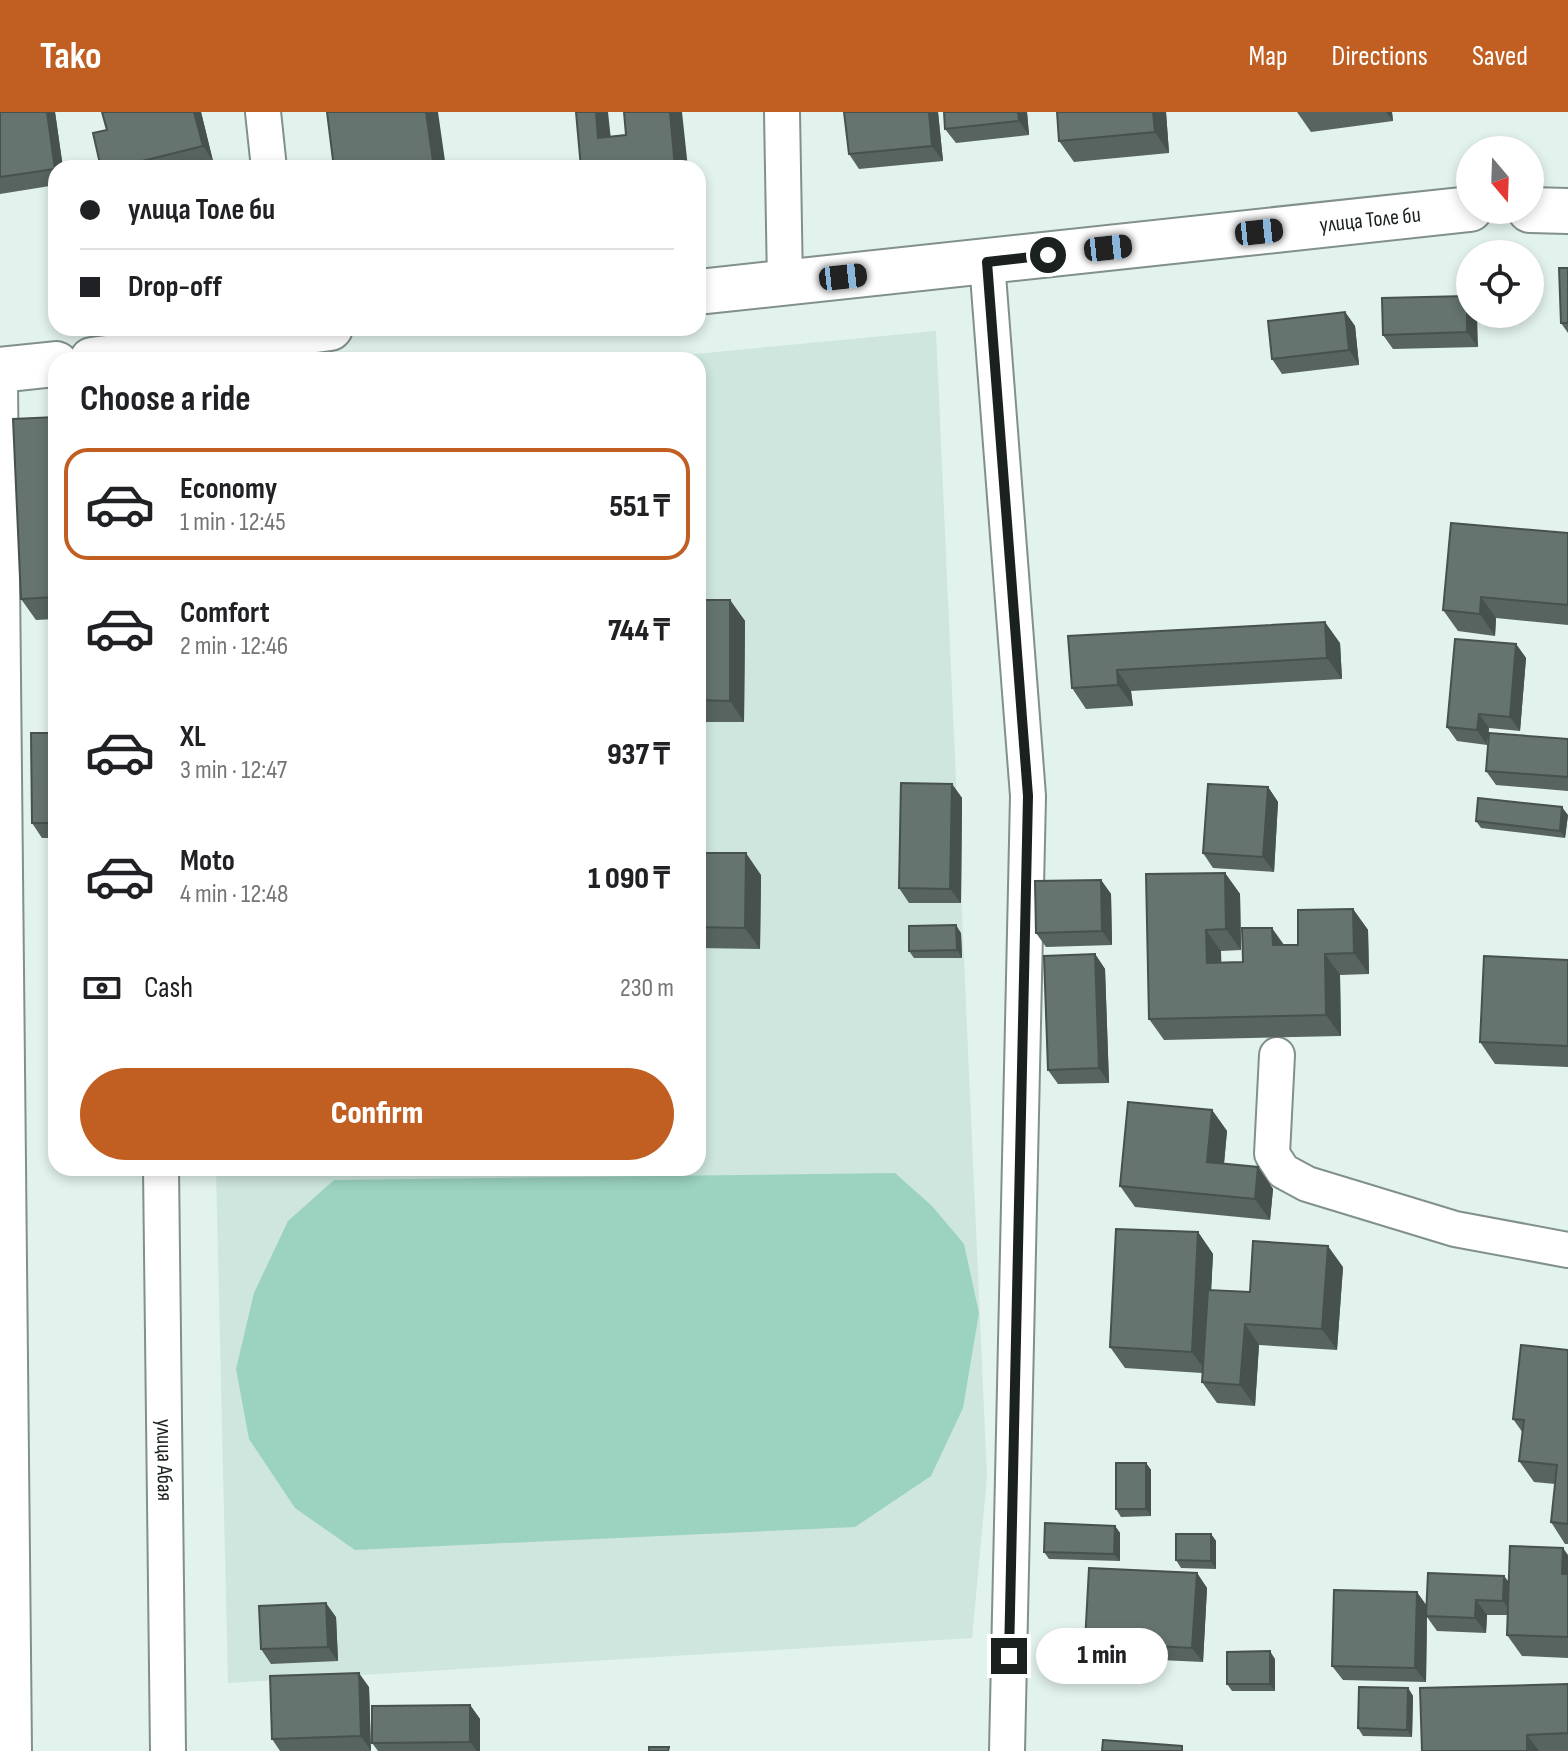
<!DOCTYPE html>
<html lang="en">
<head>
<meta charset="utf-8">
<style>
  body { margin:0; font-family:"Sofia Sans Condensed",sans-serif; background:#f6f6f6; color:#202124; height:100vh; display:flex; flex-direction:column; font-size:30px; white-space:nowrap }
  * { box-sizing:border-box; margin:0 }
  p { font-size:26px; color:#757577 }
  .icon { flex:none; width:44px; height:44px; fill:none; stroke:currentColor; stroke-width:2; stroke-linecap:round; stroke-linejoin:round }
  .map { position:relative; flex:1; overflow:hidden }
  .details { position:absolute; left:48px; top:240px; width:658px; height:824px; display:flex; flex-direction:column; background:#fff; border-radius:24px; box-shadow:0 4px 12px #0003 }
  .details>* { flex:none }
  .guide { position:absolute; left:48px; top:48px; width:658px; height:176px; border-radius:24px; box-shadow:0 4px 12px #0003; display:grid; align-content:center; height:176px; padding:0 32px; background:#fff }
  .needle { width:52px; rotate:161deg }
  .controls { position:absolute; left:1456px; top:24px; display:grid; gap:16px }
  .controls a { display:grid; place-items:center; width:88px; height:88px; border-radius:50%; background:#fff; box-shadow:0 4px 12px #0003; font-size:40px }
  .end { position:absolute; width:36px; height:36px; margin:-18px; border:10px solid #1b211f; background:#fff; box-shadow:0 0 0 4px #fff }
  .from { border-radius:50% }
  .bubble { position:absolute; height:56px; border-radius:28px; background:#fff; box-shadow:0 4px 12px #0003; font-size:26px; font-weight:800; line-height:56px; text-align:center }
  .car { position:absolute; width:24px; height:48px; margin:-24px -12px; border-radius:10px; box-shadow:0 0 6px 2px #0007; background:linear-gradient(#222 24%,#8ab4d8 0 40%,#222 0 76%,#8ab4d8 0 86%,#222 0) }
  .guide b { display:flex; align-items:center; gap:28px; height:76px; font-size:30px }
  .guide b+b { border-top:2px solid #e0e0e0 }
  .guide i { width:20px; height:20px; background:#202124 }
  ul { padding:0; list-style:none }
  li { display:flex; align-items:center; gap:24px; height:112px; margin:0 16px 12px; padding:0 16px; border:4px solid transparent; border-radius:24px }
  li div { flex:1 }
  li b { display:block; font-size:30px }
  li em { font-style:normal; font-weight:800 }
  li.active { border-color:#c15f22 }
  li>.icon { width:72px; height:72px; stroke-width:1.5 }
  h2 { padding:0 32px; font-size:36px; line-height:96px }
  .pay { display:flex; align-items:center; gap:20px; height:88px; padding:0 32px; font-size:30px }
  .pay p { margin-inline-start:auto }
  .primary-button { display:flex; gap:16px; margin-top:auto; padding:16px 32px }
  .primary-button a { flex:1; height:92px; border-radius:48px; background:#c15f22; color:#fff; font-size:32px; font-weight:800; line-height:92px; text-align:center }
  header { display:flex; align-items:center; gap:48px; box-sizing:border-box; height:112px; padding:0 40px; background:#c15f22; color:#fff }
  header strong { font-size:38px }
  nav { display:flex; gap:44px; margin-inline-start:auto; font-size:28px }
  .map>svg:first-child { display:block }
  .built { fill:#cee6de }
  .green { fill:#9bd2c0 }
  .lines { fill:none; stroke-linecap:round; stroke-linejoin:round }
  .street-casing { stroke:#81908b; stroke-width:38 }
  .secondary-casing { stroke:#81908b; stroke-width:48 }
  .street { stroke:#fff; stroke-width:34 }
  .secondary { stroke:#fff; stroke-width:44 }
  .wall { fill:#57645f }
  .shaded-wall { fill:#47514e }
  .building { fill:#65746f; stroke:#47514e; stroke-width:2 }
  .route { stroke:#1b211f; stroke-width:10 }
  .labels { text-anchor:middle; dominant-baseline:central; stroke-width:6; stroke-linejoin:round; paint-order:stroke }
  .street-label { font-size:22px; fill:#1b211f; stroke:#e2f2ec }
</style>
</head>
<body>
<header>
<strong>Tako</strong>
<nav><a>Map</a><a>Directions</a><a>Saved</a></nav>
</header>
<div class="map">
<svg width="1568" height="1639" viewBox="0 0 1568 1639">
  <rect width="100%" height="100%" fill="#e2f2ec"/>
  <path class="built" d="M 936,219 L 987,1365 L 972,1526 L 228,1571 L 216,1056 L 698,1056 L 698,248 L 632,248 Z"/>
  <path class="green" d="M 895,1061 L 932,1094 L 964,1132 L 979,1201 L 963,1296 L 931,1364 L 855,1415 L 355,1438 L 295,1396 L 249,1327 L 236,1257 L 254,1181 L 288,1109 L 334,1068 Z"/>
  <g class="lines">
    <defs>
      <g id="street">
        <path d="M 263,0 L 269,56"/>
        <path d="M 782,0 L 785,171"/>
        <path d="M 987,150 L 1028,684 L 1007,1639"/>
        <path d="M 0,272 L 14,1639"/>
        <path d="M 1277,943 L 1272,1042 L 1283,1059 L 1307,1072 L 1455,1117 L 1568,1138"/>
        <path id="s1" d="M 161,1056 L 168,1639"/>
      </g>
      <g id="secondary">
        <path d="M 1530,98 L 1568,99"/>
        <path id="s2" d="M 698,180 L 1470,97"/>
        <path d="M 92,248 L 330,216"/>
        <path d="M 0,258 L 56,252"/>
      </g>
    </defs>
    <use href="#street" class="street-casing"/>
    <use href="#secondary" class="secondary-casing"/>
    <use href="#street" class="street"/>
    <use href="#secondary" class="secondary"/>
  </g>
  <path class="wall" d="M 0,0 L 55,0 L 63,56 L 56,56 L 56,73 L 0,82 Z
    M 102,0 L 201,0 L 213,49 L 183,56 L 101,56 L 107,18 Z
    M 844,0 L 938,0 L 943,49 L 859,57 L 849,42 Z
    M 944,0 L 1027,0 L 1029,23 L 956,31 L 945,17 Z
    M 1166,0 L 1169,41 L 1074,50 L 1059,29 Z
    M 1297,0 L 1392,0 L 1393,9 L 1311,20 Z
    M 1568,156 L 1568,221 L 1561,211 Z
    M 1467,184 L 1470,189 L 1470,202 L 1478,235 L 1393,237 L 1383,223 Z
    M 1345,200 L 1355,214 L 1359,253 L 1282,262 L 1272,247 Z
    M 56,305 L 56,507 L 36,508 L 21,487 Z
    M 1568,421 L 1568,513 L 1496,506 L 1495,524 L 1458,519 L 1443,498 Z
    M 698,488 L 730,488 L 745,509 L 744,610 L 698,610 Z
    M 1068,524 L 1340,531 L 1342,567 L 1131,579 L 1133,594 L 1086,597 L 1072,576 Z
    M 1516,532 L 1526,546 L 1520,619 L 1489,616 L 1487,633 L 1457,629 L 1447,615 Z
    M 56,621 L 56,726 L 42,726 L 32,711 Z
    M 1568,627 L 1568,679 L 1496,673 L 1486,659 Z
    M 952,672 L 962,686 L 961,791 L 909,791 L 899,776 Z
    M 1268,675 L 1278,690 L 1274,760 L 1213,756 L 1203,741 Z
    M 1568,703 L 1565,726 L 1481,716 L 1476,709 Z
    M 698,741 L 761,763 L 760,837 L 698,836 Z
    M 1225,761 L 1240,782 L 1241,838 L 1221,839 L 1221,850 L 1243,850 L 1284,833 L 1298,833 L 1353,797 L 1368,818 L 1369,862 L 1340,863 L 1341,924 L 1164,928 L 1149,907 Z
    M 1101,768 L 1111,782 L 1112,833 L 1046,835 L 1036,821 Z
    M 961,821 L 962,846 L 914,846 L 909,839 Z
    M 1095,842 L 1105,857 L 1109,971 L 1058,972 L 1048,958 Z
    M 1568,848 L 1568,955 L 1495,952 L 1480,930 Z
    M 1212,998 L 1227,1019 L 1224,1052 L 1258,1055 L 1273,1077 L 1270,1108 L 1135,1095 L 1120,1074 Z
    M 1198,1120 L 1213,1142 L 1211,1178 L 1250,1180 L 1343,1155 L 1337,1238 L 1259,1233 L 1255,1294 L 1217,1291 L 1202,1270 L 1202,1261 L 1125,1256 L 1110,1235 Z
    M 1568,1238 L 1568,1432 L 1565,1432 L 1551,1410 L 1555,1372 L 1534,1370 L 1519,1349 L 1523,1321 L 1513,1307 Z
    M 1146,1351 L 1151,1358 L 1151,1404 L 1121,1405 L 1116,1397 Z
    M 1115,1414 L 1120,1421 L 1120,1449 L 1049,1447 L 1044,1440 Z
    M 1211,1422 L 1216,1429 L 1216,1457 L 1181,1456 L 1176,1448 Z
    M 1568,1443 L 1568,1546 L 1522,1544 L 1507,1523 L 1508,1503 L 1487,1503 L 1486,1521 L 1437,1519 L 1427,1505 L 1426,1570 L 1343,1568 L 1332,1554 L 1427,1494 L 1504,1464 L 1509,1470 Z
    M 1197,1461 L 1207,1476 L 1203,1550 L 1095,1545 L 1085,1530 Z
    M 336,1505 L 338,1549 L 271,1552 L 261,1537 Z
    M 1275,1547 L 1275,1579 L 1232,1579 L 1227,1572 Z
    M 1568,1572 L 1568,1639 L 1422,1639 Z
    M 369,1575 L 371,1639 L 280,1639 L 272,1627 Z
    M 1408,1576 L 1413,1584 L 1412,1625 L 1363,1624 L 1358,1616 Z
    M 470,1593 L 480,1607 L 480,1639 L 378,1639 L 372,1631 Z"/>
  <path class="shaded-wall" d="M 47,0 L 55,0 L 63,56 L 56,56 L 56,58 Z
    M 194,0 L 201,0 L 213,49 L 203,34 Z
    M 426,0 L 438,0 L 446,56 L 434,56 Z
    M 596,0 L 608,0 L 613,47 L 598,26 Z
    M 670,0 L 682,0 L 688,56 L 675,56 Z
    M 929,0 L 938,0 L 943,49 L 932,34 Z
    M 1018,0 L 1027,0 L 1029,23 L 1019,9 Z
    M 1153,0 L 1166,0 L 1169,41 L 1155,20 Z
    M 1386,0 L 1392,0 L 1393,9 Z
    M 1467,184 L 1470,189 L 1470,202 L 1477,202 L 1478,235 L 1467,220 Z
    M 1345,200 L 1355,214 L 1359,253 L 1349,238 Z
    M 1481,485 L 1496,506 L 1495,524 L 1480,502 Z
    M 730,488 L 745,509 L 744,610 L 730,589 Z
    M 1325,510 L 1340,531 L 1342,567 L 1327,546 Z
    M 1516,532 L 1526,546 L 1520,619 L 1510,605 Z
    M 1117,558 L 1131,579 L 1133,594 L 1118,573 Z
    M 1479,602 L 1489,616 L 1487,633 L 1477,618 Z
    M 952,672 L 962,686 L 961,791 L 950,777 Z
    M 1268,675 L 1278,690 L 1274,760 L 1263,745 Z
    M 1562,695 L 1568,703 L 1565,726 L 1560,719 Z
    M 746,741 L 761,763 L 760,837 L 745,816 Z
    M 1225,761 L 1240,782 L 1241,838 L 1226,817 Z
    M 1101,768 L 1111,782 L 1112,833 L 1102,819 Z
    M 1353,797 L 1368,818 L 1369,862 L 1354,841 Z
    M 956,813 L 961,821 L 962,846 L 957,838 Z
    M 1272,816 L 1287,837 L 1273,833 Z
    M 1206,818 L 1221,839 L 1222,872 L 1207,851 Z
    M 1095,842 L 1105,857 L 1109,971 L 1099,956 Z
    M 1325,842 L 1340,863 L 1341,924 L 1326,903 Z
    M 1212,998 L 1227,1019 L 1222,1072 L 1207,1050 Z
    M 1258,1055 L 1273,1077 L 1270,1108 L 1255,1087 Z
    M 1198,1120 L 1213,1142 L 1207,1261 L 1192,1240 Z
    M 1328,1134 L 1343,1155 L 1337,1238 L 1322,1217 Z
    M 1245,1212 L 1259,1233 L 1255,1294 L 1240,1273 Z
    M 1146,1351 L 1151,1358 L 1151,1404 L 1146,1397 Z
    M 1115,1414 L 1120,1421 L 1120,1449 L 1114,1442 Z
    M 1211,1422 L 1216,1429 L 1216,1457 L 1211,1449 Z
    M 1563,1436 L 1568,1443 L 1568,1471 L 1562,1462 Z
    M 1197,1461 L 1207,1476 L 1203,1550 L 1192,1536 Z
    M 1504,1464 L 1514,1478 L 1513,1504 L 1503,1489 Z
    M 1417,1480 L 1427,1494 L 1426,1570 L 1415,1556 Z
    M 1476,1488 L 1487,1503 L 1486,1521 L 1475,1506 Z
    M 326,1491 L 336,1505 L 338,1549 L 328,1535 Z
    M 1270,1539 L 1275,1547 L 1275,1579 L 1270,1572 Z
    M 359,1561 L 369,1575 L 371,1639 L 361,1624 Z
    M 1408,1576 L 1413,1584 L 1412,1625 L 1407,1618 Z
    M 470,1593 L 480,1607 L 480,1639 L 477,1639 L 470,1630 Z
    M 1527,1623 L 1539,1639 L 1527,1639 Z"/>
  <path class="building" d="M 0,0 L 47,0 L 55,57 L 0,65 Z
    M 102,0 L 194,0 L 203,34 L 114,56 L 101,56 L 93,21 L 107,18 Z
    M 327,0 L 426,0 L 434,56 L 334,56 Z
    M 576,0 L 596,0 L 598,26 L 626,23 L 624,0 L 670,0 L 675,56 L 581,56 Z
    M 844,0 L 929,0 L 932,34 L 849,42 Z
    M 944,0 L 1018,0 L 1019,9 L 945,17 Z
    M 1057,0 L 1153,0 L 1155,20 L 1059,29 Z
    M 1559,156 L 1568,156 L 1568,211 L 1561,211 Z
    M 1467,184 L 1467,220 L 1383,223 L 1382,186 Z
    M 1345,200 L 1349,238 L 1272,247 L 1268,209 Z
    M 56,305 L 56,485 L 21,487 L 13,307 Z
    M 1451,411 L 1568,421 L 1568,493 L 1481,485 L 1480,502 L 1443,498 Z
    M 698,488 L 730,488 L 730,589 L 698,588 Z
    M 1325,510 L 1327,546 L 1117,558 L 1118,573 L 1072,576 L 1068,524 Z
    M 1455,527 L 1516,532 L 1510,605 L 1479,602 L 1477,618 L 1447,615 Z
    M 31,621 L 56,621 L 56,711 L 32,711 Z
    M 1489,621 L 1568,627 L 1568,665 L 1486,659 Z
    M 901,671 L 952,672 L 950,777 L 899,776 Z
    M 1208,672 L 1268,675 L 1263,745 L 1203,741 Z
    M 1478,686 L 1562,695 L 1560,719 L 1476,709 Z
    M 698,741 L 746,741 L 745,816 L 698,815 Z
    M 1225,761 L 1226,817 L 1206,818 L 1207,851 L 1243,850 L 1242,816 L 1272,816 L 1273,833 L 1298,833 L 1298,798 L 1353,797 L 1354,841 L 1325,842 L 1326,903 L 1149,907 L 1146,762 Z
    M 1101,768 L 1102,819 L 1036,821 L 1035,769 Z
    M 956,813 L 957,838 L 909,839 L 909,814 Z
    M 1095,842 L 1099,956 L 1048,958 L 1044,844 Z
    M 1484,844 L 1568,848 L 1568,934 L 1480,930 Z
    M 1128,990 L 1212,998 L 1207,1050 L 1258,1055 L 1255,1087 L 1120,1074 Z
    M 1116,1117 L 1198,1120 L 1192,1240 L 1110,1235 Z
    M 1253,1129 L 1328,1134 L 1322,1217 L 1245,1212 L 1240,1273 L 1202,1270 L 1208,1178 L 1250,1180 Z
    M 1521,1233 L 1568,1238 L 1568,1412 L 1551,1410 L 1557,1353 L 1519,1349 L 1524,1308 L 1513,1307 Z
    M 1116,1351 L 1146,1351 L 1146,1397 L 1116,1397 Z
    M 1045,1411 L 1115,1414 L 1114,1442 L 1044,1440 Z
    M 1176,1422 L 1211,1422 L 1211,1449 L 1176,1448 Z
    M 1510,1434 L 1563,1436 L 1562,1462 L 1568,1462 L 1568,1525 L 1507,1523 Z
    M 1089,1456 L 1197,1461 L 1192,1536 L 1085,1530 Z
    M 1428,1461 L 1504,1464 L 1503,1489 L 1476,1488 L 1475,1506 L 1426,1504 Z
    M 1334,1478 L 1417,1480 L 1415,1556 L 1332,1554 Z
    M 326,1491 L 328,1535 L 261,1537 L 259,1494 Z
    M 1270,1539 L 1270,1572 L 1227,1572 L 1227,1540 Z
    M 359,1561 L 361,1624 L 272,1627 L 270,1564 Z
    M 1568,1572 L 1568,1621 L 1527,1623 L 1527,1639 L 1422,1639 L 1420,1576 Z
    M 1359,1575 L 1408,1576 L 1407,1618 L 1358,1616 Z
    M 470,1593 L 470,1630 L 372,1631 L 372,1594 Z
    M 1103,1628 L 1182,1634 L 1182,1639 L 1102,1639 Z
    M 649,1635 L 669,1635 L 668,1639 L 649,1639 Z"/>
  <g class="lines">
    <path class="route" d="M 1009,1544 L 1028,684 L 987,150 L 1048,143"/>
  </g>
  <g class="labels">
    <g class="street-label">
      <text stroke="none"><textPath href="#s2" startOffset="676">улица Толе би</textPath></text>
      <text stroke="none"><textPath href="#s1" startOffset="292">улица Абая</textPath></text>
    </g>
  </g>
</svg>
<div class="controls">
<a><svg class="needle" viewBox="-14 -14 28 28"><path d="M0-13l5 13h-10z" fill="#e53935"/><path d="M0 13l5-13h-10z" fill="#757577"/></svg></a>
<a><svg class="icon" aria-label="locate" viewBox="0 0 24 24"><circle cx="12" cy="12" r="6"/><path d="M12 2v4M12 18v4M2 12h4M18 12h4"/></svg></a>
</div>
<i class="end from" style="left:1048px;top:143px"></i>
<i class="end" style="left:1009px;top:1544px"></i>
<div class="bubble" style="left:1036px;top:1516px;width:132px">1 min</div>
<i class="car" style="left:1259px;top:120px;rotate:84deg"></i>
<i class="car" style="left:1108px;top:136px;rotate:84deg"></i>
<i class="car" style="left:843px;top:165px;rotate:84deg"></i>
<div class="guide">
<b><i class="from"></i>улица Толе би</b>
<b><i></i>Drop-off</b>
</div>
<section class="details">
<h2>Choose a ride</h2>
<ul>
<li class="active"><svg class="icon" aria-label="car" viewBox="0 0 24 24"><path d="M5 17H2v-5l4-1 3-4h7l3 4 3 1v5h-3M9 17h6M6 11h13"/><circle cx="7" cy="17" r="2"/><circle cx="17" cy="17" r="2"/></svg><div><b>Economy</b><p>1 min · 12:45</p></div><em>551 ₸</em></li>
<li><svg class="icon" aria-label="car" viewBox="0 0 24 24"><path d="M5 17H2v-5l4-1 3-4h7l3 4 3 1v5h-3M9 17h6M6 11h13"/><circle cx="7" cy="17" r="2"/><circle cx="17" cy="17" r="2"/></svg><div><b>Comfort</b><p>2 min · 12:46</p></div><em>744 ₸</em></li>
<li><svg class="icon" aria-label="car" viewBox="0 0 24 24"><path d="M5 17H2v-5l4-1 3-4h7l3 4 3 1v5h-3M9 17h6M6 11h13"/><circle cx="7" cy="17" r="2"/><circle cx="17" cy="17" r="2"/></svg><div><b>XL</b><p>3 min · 12:47</p></div><em>937 ₸</em></li>
<li><svg class="icon" aria-label="car" viewBox="0 0 24 24"><path d="M5 17H2v-5l4-1 3-4h7l3 4 3 1v5h-3M9 17h6M6 11h13"/><circle cx="7" cy="17" r="2"/><circle cx="17" cy="17" r="2"/></svg><div><b>Moto</b><p>4 min · 12:48</p></div><em>1 090 ₸</em></li>
</ul>
<div class="pay"><svg class="icon" aria-label="cash" viewBox="0 0 24 24"><path d="M3 7h18v10H3z"/><circle cx="12" cy="12" r="2"/></svg>Cash<p>230 m</p></div>
<div class="primary-button"><a>Confirm</a></div>
</section>
</div>
</body>
</html>
